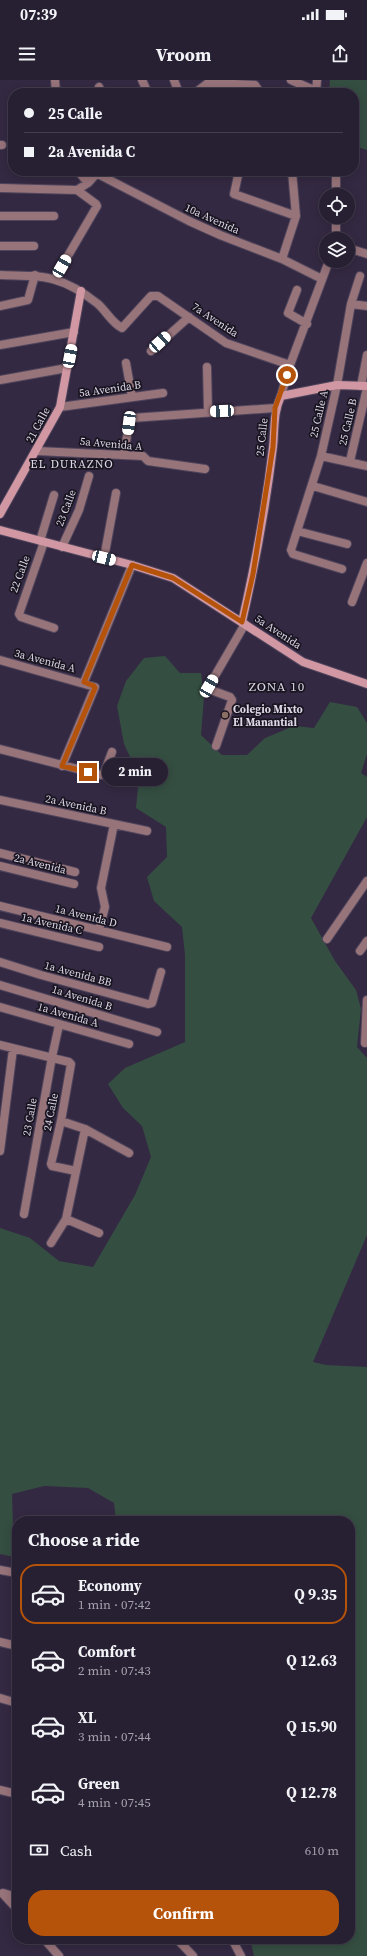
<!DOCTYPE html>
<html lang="en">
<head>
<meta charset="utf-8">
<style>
  body { margin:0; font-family:"Source Serif 4",serif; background:#332c3e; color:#f1f3f6; height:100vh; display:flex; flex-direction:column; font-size:15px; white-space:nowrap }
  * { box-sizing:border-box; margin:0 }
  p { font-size:13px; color:#a4a2ac }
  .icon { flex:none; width:22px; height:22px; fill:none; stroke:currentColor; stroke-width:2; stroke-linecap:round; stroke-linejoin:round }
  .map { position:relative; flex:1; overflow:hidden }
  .drawer { position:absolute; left:12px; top:1436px; width:343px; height:428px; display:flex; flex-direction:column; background:#271f32; border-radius:16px; box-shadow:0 2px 10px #0003,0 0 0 1px #433d4d }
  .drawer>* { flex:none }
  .hud { position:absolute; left:8px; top:8px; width:351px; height:88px; border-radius:16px; box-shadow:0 2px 10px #0003,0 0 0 1px #433d4d; display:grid; align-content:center; height:88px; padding:0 16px; background:#271f32 }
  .tools { position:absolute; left:319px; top:108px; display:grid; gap:8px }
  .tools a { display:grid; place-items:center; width:36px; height:36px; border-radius:50%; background:#271f32; box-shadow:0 2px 10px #0003,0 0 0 1px #433d4d; font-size:20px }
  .end { position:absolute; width:18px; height:18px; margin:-9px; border:5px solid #b45309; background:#fff; box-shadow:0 0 0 2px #fff }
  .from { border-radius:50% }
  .bubble { position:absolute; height:28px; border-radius:14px; background:#271f32; box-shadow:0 2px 10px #0003,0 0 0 1px #433d4d; font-size:13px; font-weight:700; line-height:28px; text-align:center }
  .car { position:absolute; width:12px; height:24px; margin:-12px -6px; border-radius:5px; box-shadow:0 0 3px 1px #0007; background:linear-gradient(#fff 24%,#345 0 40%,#fff 0 76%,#345 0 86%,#fff 0) }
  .hud b { display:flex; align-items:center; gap:14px; height:38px; font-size:15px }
  .hud b+b { border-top:1px solid #433d4d }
  .hud i { width:10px; height:10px; background:#f1f3f6 }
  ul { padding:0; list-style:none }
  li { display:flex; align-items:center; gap:12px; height:60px; margin:0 8px 6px; padding:0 8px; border:2px solid transparent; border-radius:16px }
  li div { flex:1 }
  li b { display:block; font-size:15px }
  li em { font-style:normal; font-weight:700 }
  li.current { border-color:#b45309 }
  li>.icon { width:36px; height:36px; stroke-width:1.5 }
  h2 { padding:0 16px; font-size:18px; line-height:48px }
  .pay { display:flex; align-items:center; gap:10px; height:44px; padding:0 16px; font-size:15px }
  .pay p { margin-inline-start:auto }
  .action { display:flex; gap:8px; margin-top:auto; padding:8px 16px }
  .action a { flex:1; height:46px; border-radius:16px; background:#b45309; color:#fff; font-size:16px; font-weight:700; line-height:46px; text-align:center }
  .status { display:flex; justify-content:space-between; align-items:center; height:28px; padding:0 20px; background:#271f32; direction:ltr }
  .status svg { height:11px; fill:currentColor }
  header { display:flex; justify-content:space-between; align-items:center; height:52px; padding:0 16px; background:#271f32; font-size:18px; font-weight:700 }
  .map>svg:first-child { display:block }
  .green { fill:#354e42 }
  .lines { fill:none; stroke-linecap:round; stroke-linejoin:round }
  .street-casing { stroke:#4f455c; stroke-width:10 }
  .secondary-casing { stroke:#4f455c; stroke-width:10 }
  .street { stroke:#97737a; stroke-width:8 }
  .secondary { stroke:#d198a4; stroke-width:8 }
  .route { stroke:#b45309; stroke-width:5 }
  .education-dot { fill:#8d6e63; stroke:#191520; stroke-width:1.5 }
  .labels { text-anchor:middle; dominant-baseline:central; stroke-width:3.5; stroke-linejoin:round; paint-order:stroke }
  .street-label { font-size:11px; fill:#ddd6e6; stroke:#191520 }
  .poi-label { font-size:11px; font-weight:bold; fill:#ddd6e6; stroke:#191520; text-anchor:start }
  .neighbourhood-label { font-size:12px; letter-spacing:1px; fill:#ddd6e6; stroke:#191520 }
  .quarter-label { font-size:13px; letter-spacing:1px; fill:#ddd6e6; stroke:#191520 }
</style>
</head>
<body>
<div class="status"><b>07:39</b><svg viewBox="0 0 49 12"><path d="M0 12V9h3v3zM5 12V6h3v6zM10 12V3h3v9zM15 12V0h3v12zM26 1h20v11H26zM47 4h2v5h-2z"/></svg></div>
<header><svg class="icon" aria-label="menu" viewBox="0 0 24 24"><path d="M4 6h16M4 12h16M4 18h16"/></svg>Vroom<svg class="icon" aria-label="share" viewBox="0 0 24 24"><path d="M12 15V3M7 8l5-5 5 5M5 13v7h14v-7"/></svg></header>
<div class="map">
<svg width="367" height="1876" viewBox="0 0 367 1876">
  <rect width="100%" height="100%" fill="#342942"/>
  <path class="green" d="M 330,0 L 367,0 L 367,70 L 354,66 L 354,13 L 329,13 Z
    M 165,576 L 180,593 L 201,593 L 204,617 L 201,655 L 222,675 L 247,675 L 265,658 L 294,646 L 314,648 L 330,622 L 357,627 L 367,643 L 367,674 L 361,693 L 367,697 L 367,737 L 311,838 L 335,881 L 356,910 L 361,929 L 357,967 L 367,978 L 367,1155 L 313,1282 L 326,1285 L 367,1287 L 367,1876 L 254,1876 L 250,1859 L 350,1859 L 350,1441 L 116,1441 L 114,1423 L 88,1408 L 44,1406 L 12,1414 L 14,1477 L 0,1474 L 0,1148 L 30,1158 L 59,1181 L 93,1187 L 135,1115 L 151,1077 L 142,1046 L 123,1028 L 108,1004 L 125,988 L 185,962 L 185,875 L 182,847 L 154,821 L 147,797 L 167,777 L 166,747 L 136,728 L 139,696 L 124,664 L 117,626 L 126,601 L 144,578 Z"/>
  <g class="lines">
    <defs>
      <path id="street" d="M 55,0 L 56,13
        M 142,0 L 148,13
        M 174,0 L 179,13
        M 291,0 L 316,11
        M 99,7 L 102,13
        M 195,13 L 208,3 L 214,3 L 255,5 L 259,11 L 258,13
        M 211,13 L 214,3
        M 316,13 L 317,0
        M 0,65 L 2,65
        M 78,91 L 88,103
        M 179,91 L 181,92
        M 239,91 L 234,114 L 296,136
        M 96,93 L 189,141 L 220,155 L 282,179 L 322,199
        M 0,108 L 77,110 L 88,103 L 99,91
        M 336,115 L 336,91
        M 0,136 L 54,136
        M 336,159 L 336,137
        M 0,166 L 34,166
        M 348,168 L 367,174
        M 282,179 L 296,136 L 292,91
        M 0,195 C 44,196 62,195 98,224 C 106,231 112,243 122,248 L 151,216 L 158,216 L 226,263 L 290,285
        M 55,198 L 97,126 L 96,124 L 77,110
        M 297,210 L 288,233 L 307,244
        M 351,224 L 367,226
        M 0,226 L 28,220 L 35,195
        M 0,265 L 74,252
        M 151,271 L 189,237
        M 126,283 L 132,317
        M 207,287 L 208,332
        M 0,300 L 67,288
        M 361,306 L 367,275
        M 281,316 L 290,285 L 329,181
        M 60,327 L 163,313
        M 37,371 L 143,376 L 148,381 L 205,389
        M 124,375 L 129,343 L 132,338 L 275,328
        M 321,376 L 367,386
        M 350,381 L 367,308
        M 313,406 L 367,422
        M 297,451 L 347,464
        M 40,461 L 54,415
        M 44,462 L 19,534 L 21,537 L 54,548
        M 62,467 L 79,430 L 89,396
        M 104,478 L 116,413
        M 342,489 L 293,474 L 291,470 L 321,376 L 337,305 L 351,224 L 360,196
        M 352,522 L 367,483
        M 0,580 L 95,607 L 62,686
        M 84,602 L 132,485
        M 216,666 L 232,620 L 230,617 L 211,610 L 209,606 L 245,544
        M 0,669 L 101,695 L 104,693 L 112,672
        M 0,720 L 147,751
        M 0,773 L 75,792
        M 0,786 L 74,804
        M 0,826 L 167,867
        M 0,843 L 99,867
        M 99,850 L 105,827 L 101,808 L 114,744
        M 327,859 L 367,801
        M 360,871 L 367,861
        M 0,882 L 41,895 L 148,924 L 152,923 L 161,892
        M 0,905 L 157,952
        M 0,927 L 129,964
        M 365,963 L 367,920
        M 0,965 L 69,982 L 71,984 L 61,1041 L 51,1084 L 52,1086 L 76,1091
        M 61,1041 L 85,1049 L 129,1073
        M 85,1049 L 66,1139 L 99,1153
        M 0,1071 L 13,969
        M 24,1134 L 52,977 L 59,945
        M 51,1163 L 66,1139
        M 0,1490 L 17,1493
        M 0,1562 L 17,1566
        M 0,1618 L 17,1623
        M 15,1622 L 17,1612
        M 0,1710 L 17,1714
        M 3,1813 L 17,1817
        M 3,1814 L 17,1829
        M 44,1859 L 59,1876
        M 177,1859 L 193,1876
        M 232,1859 L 241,1876"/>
      <path id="secondary" d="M 0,434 L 60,327 L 81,211
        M 0,450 L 132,485 L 173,498 L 303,582 L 367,604
        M 242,542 C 255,485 266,426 273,367 C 275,349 273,333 281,316 L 337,305 L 367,306"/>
    </defs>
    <use href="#street" class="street-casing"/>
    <use href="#secondary" class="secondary-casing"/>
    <use href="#street" class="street"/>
    <use href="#secondary" class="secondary"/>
  </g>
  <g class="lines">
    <path class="route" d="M 88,692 L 62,686 L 95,608 L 94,606 L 84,602 L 132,485 L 173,498 L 242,542 L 253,494 L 273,367 L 275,328 L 287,295"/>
  </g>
  <circle class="education-dot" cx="225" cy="635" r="4"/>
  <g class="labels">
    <g class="street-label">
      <text transform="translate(212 139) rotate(24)">10a Avenida</text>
      <text transform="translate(215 240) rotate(33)">7a Avenida</text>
      <text transform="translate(110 309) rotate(-8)">5a Avenida B</text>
      <text transform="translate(319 334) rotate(-77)">25 Calle A</text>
      <text transform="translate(348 342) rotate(-77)">25 Calle B</text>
      <text transform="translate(38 345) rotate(-62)">21 Calle</text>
      <text transform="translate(262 357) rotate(-84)">25 Calle</text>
      <text transform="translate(111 364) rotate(5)">5a Avenida A</text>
      <text transform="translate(66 428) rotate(-69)">23 Calle</text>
      <text transform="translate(20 494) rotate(-70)">22 Calle</text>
      <text transform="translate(278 552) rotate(33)">5a Avenida</text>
      <text transform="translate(45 581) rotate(15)">3a Avenida A</text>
      <text transform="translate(76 725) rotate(12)">2a Avenida B</text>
      <text transform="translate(40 784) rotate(14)">2a Avenida</text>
      <text transform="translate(86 836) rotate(14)">1a Avenida D</text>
      <text transform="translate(52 844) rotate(13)">1a Avenida C</text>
      <text transform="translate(78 894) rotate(15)">1a Avenida BB</text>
      <text transform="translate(82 918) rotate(17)">1a Avenida B</text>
      <text transform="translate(68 935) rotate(16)">1a Avenida A</text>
      <text transform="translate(51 1032) rotate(-79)">24 Calle</text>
      <text transform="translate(30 1037) rotate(-80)">23 Calle</text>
    </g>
    <g class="poi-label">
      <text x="233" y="629">Colegio Mixto<tspan x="233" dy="13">El Manantial</tspan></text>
    </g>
    <g class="neighbourhood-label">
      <text x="72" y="384">EL DURAZNO</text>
    </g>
    <g class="quarter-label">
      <text x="277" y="606">ZONA 10</text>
    </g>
  </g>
</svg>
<div class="tools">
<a><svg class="icon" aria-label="locate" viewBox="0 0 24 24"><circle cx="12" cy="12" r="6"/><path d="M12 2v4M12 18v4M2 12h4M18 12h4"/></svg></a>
<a><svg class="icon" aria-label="layers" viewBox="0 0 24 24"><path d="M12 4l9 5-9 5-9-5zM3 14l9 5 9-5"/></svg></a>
</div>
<i class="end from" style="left:287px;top:295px"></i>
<i class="end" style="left:88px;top:692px"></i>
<div class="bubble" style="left:102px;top:678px;width:66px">2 min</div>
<i class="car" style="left:62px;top:186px;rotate:30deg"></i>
<i class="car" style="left:160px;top:262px;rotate:48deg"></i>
<i class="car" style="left:70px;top:276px;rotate:11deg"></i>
<i class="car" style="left:222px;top:331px;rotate:267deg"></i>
<i class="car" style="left:129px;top:343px;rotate:187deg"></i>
<i class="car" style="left:104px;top:478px;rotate:104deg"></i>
<i class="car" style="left:209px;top:606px;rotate:30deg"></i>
<div class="hud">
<b><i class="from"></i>25 Calle</b>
<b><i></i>2a Avenida C</b>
</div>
<section class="drawer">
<h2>Choose a ride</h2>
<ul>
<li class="current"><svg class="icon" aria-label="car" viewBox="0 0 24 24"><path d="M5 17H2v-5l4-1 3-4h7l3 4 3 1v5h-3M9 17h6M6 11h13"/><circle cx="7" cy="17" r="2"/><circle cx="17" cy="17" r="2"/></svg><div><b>Economy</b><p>1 min · 07:42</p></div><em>Q 9.35</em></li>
<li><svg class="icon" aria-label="car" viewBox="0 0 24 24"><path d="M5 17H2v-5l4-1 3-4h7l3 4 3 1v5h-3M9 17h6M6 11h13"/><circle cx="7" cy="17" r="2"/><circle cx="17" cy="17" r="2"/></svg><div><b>Comfort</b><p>2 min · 07:43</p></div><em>Q 12.63</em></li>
<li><svg class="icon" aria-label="car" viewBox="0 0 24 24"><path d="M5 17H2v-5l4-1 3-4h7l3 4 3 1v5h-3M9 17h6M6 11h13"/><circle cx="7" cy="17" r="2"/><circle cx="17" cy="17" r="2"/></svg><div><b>XL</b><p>3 min · 07:44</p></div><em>Q 15.90</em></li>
<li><svg class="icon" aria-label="car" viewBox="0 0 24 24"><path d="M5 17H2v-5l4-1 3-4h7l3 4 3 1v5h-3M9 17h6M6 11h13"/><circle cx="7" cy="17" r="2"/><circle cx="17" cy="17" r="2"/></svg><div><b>Green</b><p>4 min · 07:45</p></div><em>Q 12.78</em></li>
</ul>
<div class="pay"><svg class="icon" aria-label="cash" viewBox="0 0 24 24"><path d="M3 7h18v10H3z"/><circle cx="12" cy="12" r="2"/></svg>Cash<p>610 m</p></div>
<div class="action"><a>Confirm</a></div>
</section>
</div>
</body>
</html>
